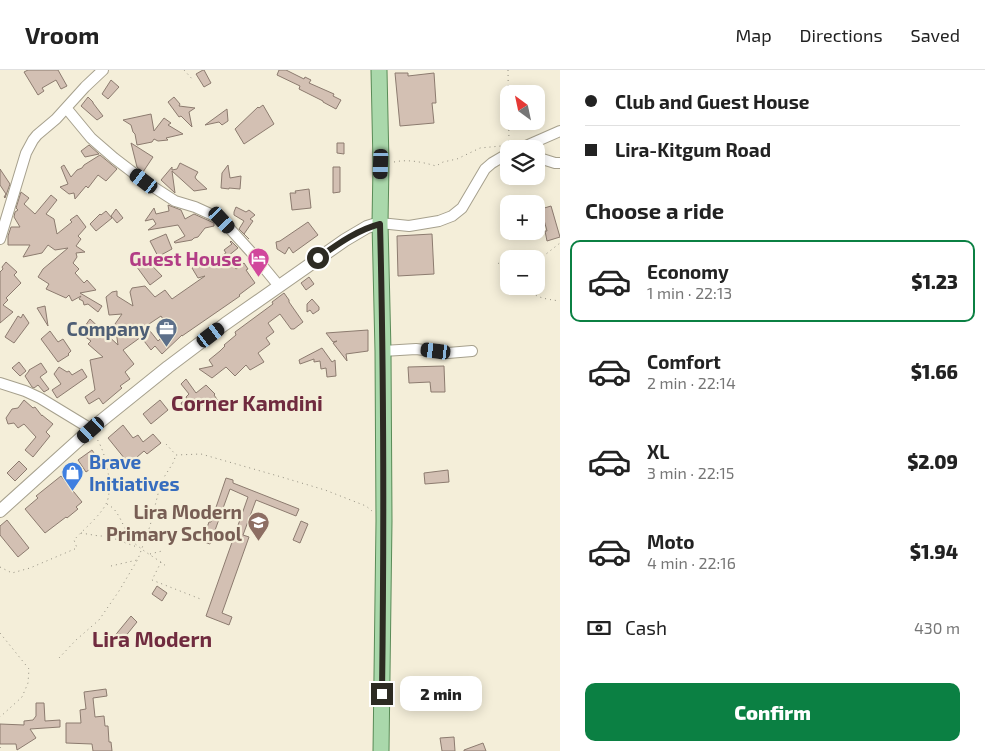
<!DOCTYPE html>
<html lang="en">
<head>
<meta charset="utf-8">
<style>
  body { margin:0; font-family:"Exo 2",sans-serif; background:#f6f6f6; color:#222; height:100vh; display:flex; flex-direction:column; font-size:19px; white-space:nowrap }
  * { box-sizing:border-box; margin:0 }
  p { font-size:16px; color:#767676 }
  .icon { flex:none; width:28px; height:28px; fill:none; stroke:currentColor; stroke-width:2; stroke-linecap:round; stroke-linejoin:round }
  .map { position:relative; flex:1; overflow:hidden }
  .details { display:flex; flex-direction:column; background:#fff; width:425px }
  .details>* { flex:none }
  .top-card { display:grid; align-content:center; height:110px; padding:0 25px; background:#fff }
  .needle { width:32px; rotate:327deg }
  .buttons { position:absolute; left:500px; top:15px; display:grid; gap:10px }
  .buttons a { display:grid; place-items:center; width:45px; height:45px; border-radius:10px; background:#fff; box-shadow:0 2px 12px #0003; font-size:25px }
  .end { position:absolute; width:22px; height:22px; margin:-11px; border:6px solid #2d2b23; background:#fff; box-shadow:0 0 0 2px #fff }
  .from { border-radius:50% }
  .bubble { position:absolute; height:35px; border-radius:10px; background:#fff; box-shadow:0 2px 12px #0003; font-size:16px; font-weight:800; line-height:35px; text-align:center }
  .car { position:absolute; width:15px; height:30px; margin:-15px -8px; border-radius:6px; box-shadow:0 0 4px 1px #0007; background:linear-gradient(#222 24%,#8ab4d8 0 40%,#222 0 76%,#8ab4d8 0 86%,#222 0) }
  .top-card b { display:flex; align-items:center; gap:18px; height:48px; font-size:19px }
  .top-card b+b { border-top:1px solid #e0e0e0 }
  .top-card i { width:12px; height:12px; background:#222 }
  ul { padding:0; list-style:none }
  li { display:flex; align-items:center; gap:15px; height:82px; margin:0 10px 8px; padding:0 15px; border:2px solid transparent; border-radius:10px }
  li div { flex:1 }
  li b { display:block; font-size:19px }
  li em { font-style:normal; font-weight:800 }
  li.current { border-color:#0b8043 }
  li>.icon { width:45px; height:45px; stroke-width:1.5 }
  h2 { padding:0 25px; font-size:22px; line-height:60px }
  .pay { display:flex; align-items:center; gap:12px; height:55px; padding:0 25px; font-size:19px }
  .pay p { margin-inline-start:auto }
  .cta { display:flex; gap:10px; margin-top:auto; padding:10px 25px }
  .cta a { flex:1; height:58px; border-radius:10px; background:#0b8043; color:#fff; font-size:20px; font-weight:800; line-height:58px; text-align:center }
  header { display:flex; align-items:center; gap:30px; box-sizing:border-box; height:70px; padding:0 25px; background:#fff; border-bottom:1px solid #e0e0e0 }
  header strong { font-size:24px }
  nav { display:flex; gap:28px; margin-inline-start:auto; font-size:18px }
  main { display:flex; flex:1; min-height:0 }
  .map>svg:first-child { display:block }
  .building { fill:#d3c0b3; stroke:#8c7b6f; fill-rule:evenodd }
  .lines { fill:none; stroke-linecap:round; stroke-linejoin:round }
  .minor-casing { stroke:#a6a08d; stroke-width:12 }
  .tertiary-casing { stroke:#a6a08d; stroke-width:14 }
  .primary-casing { stroke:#598b57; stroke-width:17 }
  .path { stroke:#918d7f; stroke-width:1; stroke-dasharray:1 4; stroke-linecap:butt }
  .minor { stroke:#fff; stroke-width:10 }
  .tertiary { stroke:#fff; stroke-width:12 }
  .primary { stroke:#aad8ab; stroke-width:15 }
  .route { stroke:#2d2b23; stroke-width:6 }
  .labels { text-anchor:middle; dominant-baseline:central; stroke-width:4.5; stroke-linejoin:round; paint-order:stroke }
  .hotel-label { font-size:19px; font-weight:bold; fill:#b23c85; stroke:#f4eed9; text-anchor:end }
  .service-label { font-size:19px; font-weight:bold; fill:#4e5e75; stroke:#f4eed9; text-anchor:end }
  .shop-label { font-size:19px; font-weight:bold; fill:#366cbe; stroke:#f4eed9; text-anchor:start }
  .education-label { font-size:19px; font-weight:bold; fill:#785e54; stroke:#f4eed9; text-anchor:end }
  .quarter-label { font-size:21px; font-weight:bold; fill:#702b3f; stroke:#f4eed9 }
</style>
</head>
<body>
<header>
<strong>Vroom</strong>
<nav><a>Map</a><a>Directions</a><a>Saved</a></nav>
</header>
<main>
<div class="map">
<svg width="560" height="681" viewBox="0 0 560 681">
  <rect width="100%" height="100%" fill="#f4eed9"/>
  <path class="building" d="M 28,0 L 58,0 L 67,16 L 61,19 L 56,10 L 42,18 L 44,21 L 38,25 L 24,2 Z
    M 203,0 L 204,0 L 211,13 L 204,17 L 196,4 Z
    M 279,0 L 286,0 L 304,9 L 305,7 L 311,10 L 309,13 L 334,24 L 333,26 L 341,30 L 336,39 L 323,32 L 323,31 L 299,19 L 300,16 L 277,5 Z
    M 395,3 L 408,3 L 408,6 L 434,3 L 436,33 L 432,33 L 434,53 L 400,56 Z
    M 111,10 L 119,17 L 108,29 L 102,24 Z
    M 88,27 L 93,32 L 93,33 L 103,46 L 97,50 L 81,36 Z
    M 174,27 L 180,34 L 179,36 L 195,38 L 189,42 L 192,57 L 181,46 L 179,47 L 168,32 Z
    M 263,35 L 274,54 L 244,74 L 235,59 L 258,37 L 259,38 Z
    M 227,39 L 228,51 L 222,55 L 219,52 L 205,55 Z
    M 151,44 L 154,61 L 164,48 L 171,53 L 168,55 L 183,64 L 166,68 L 168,70 L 158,71 L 154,69 L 152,72 L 137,75 L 135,64 L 133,62 L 131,55 L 123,50 Z
    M 131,73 L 153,87 L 143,102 L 137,97 Z
    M 337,73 L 344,73 L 344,84 L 337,83 Z
    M 89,75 L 99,84 L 85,87 L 81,81 Z
    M 100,85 L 117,99 L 106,111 L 98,105 L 88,118 L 86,116 L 75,129 L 74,123 L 69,124 L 60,117 L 68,114 L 61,97 L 64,95 L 71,107 L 77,100 L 82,98 L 84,95 Z
    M 180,93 L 198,102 L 195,107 L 196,109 L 207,119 L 194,121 L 172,101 L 175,123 L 161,110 L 172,97 L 172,100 L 177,99 Z
    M 228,95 L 230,108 L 241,106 L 240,119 L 229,118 L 229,119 L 221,118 L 222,103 Z
    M 333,97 L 340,97 L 340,122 L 333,123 Z
    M 0,99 L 10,114 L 5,128 L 4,127 L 6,124 L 0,115 Z
    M 309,119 L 311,138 L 292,140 L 290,123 L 296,123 L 295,121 Z
    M 21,122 L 29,128 L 24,134 L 35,144 L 51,125 L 57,130 L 46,144 L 54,149 L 57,164 L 72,152 L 70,150 L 77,145 L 86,157 L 78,166 L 81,169 L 76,176 L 85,182 L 76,183 L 77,187 L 73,193 L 79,199 L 75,203 L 84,213 L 87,210 L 96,220 L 80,223 L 102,236 L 98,242 L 88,234 L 84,235 L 83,231 L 79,229 L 81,226 L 72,231 L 69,225 L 66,228 L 46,219 L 49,214 L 38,207 L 43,199 L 68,178 L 55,180 L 48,175 L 42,183 L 23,187 L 30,175 L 8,175 L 8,166 L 11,157 L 20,157 L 14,147 L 15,142 L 18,140 L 16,138 Z
    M 168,135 L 181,140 L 185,149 L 194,144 L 214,153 L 214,156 L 205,158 L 198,167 L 194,168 L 192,170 L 175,173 L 174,172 L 185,166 L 178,155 L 148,160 L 156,154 L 153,149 L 145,151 L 154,138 L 156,144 L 169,141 Z
    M 551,136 L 560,167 L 547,171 L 545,161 L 547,161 L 541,139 Z
    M 236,137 L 246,142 L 249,140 L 255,145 L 250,149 L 253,151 L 244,164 L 249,169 L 239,159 L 244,151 L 234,145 L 234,142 Z
    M 116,139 L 123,148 L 117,153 L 111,146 Z
    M 106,141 L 112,148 L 96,161 L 90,154 L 100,144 L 101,145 Z
    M 308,152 L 318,165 L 293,183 L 289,177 L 285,184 L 277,179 L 276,172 L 280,171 Z
    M 166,164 L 172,179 L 161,185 L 176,194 L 163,196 L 150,171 Z
    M 432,164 L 434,204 L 398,206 L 397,166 Z
    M 231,171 L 238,178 L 228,186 L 236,199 L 244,193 L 248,199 L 246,200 L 255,213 L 239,225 L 240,226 L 182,266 L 182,265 L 162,284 L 155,276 L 151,280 L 141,267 L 123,280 L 134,294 L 125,302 L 130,309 L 120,316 L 122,318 L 103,334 L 99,328 L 89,334 L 85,327 L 95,320 L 90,290 L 103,287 L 88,274 L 91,271 L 80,263 L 90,249 L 118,275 L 115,254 L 122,244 L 109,245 L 106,227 L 112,222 L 117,221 L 117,226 L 133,236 L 130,222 L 132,218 L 145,216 L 155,227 L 165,220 L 172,229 L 205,206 L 198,208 L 192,198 L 207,189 L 209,193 L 226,183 L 224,180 L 232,174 L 230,172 ZM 161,246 L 170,260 L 158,271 L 146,256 Z
    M 139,182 L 162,206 L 150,215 L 134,193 L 136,190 L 134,187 Z
    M 6,192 L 17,202 L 14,205 L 21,213 L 6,228 L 8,230 L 3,235 L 13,242 L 0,253 L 0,202 L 3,199 L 2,197 Z
    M 309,207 L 314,214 L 306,220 L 301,213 Z
    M 284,223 L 289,230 L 289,232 L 303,252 L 294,259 L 291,259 L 280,244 L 268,253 L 274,262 L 266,268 L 270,274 L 258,283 L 264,292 L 250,300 L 246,295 L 235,306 L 226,297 L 212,308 L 199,299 L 213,296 L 209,290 L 220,281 L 225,276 L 224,275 L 236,265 L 235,262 L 273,234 L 272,232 Z
    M 312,229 L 319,237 L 319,240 L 313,244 L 310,240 L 307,242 L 307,234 Z
    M 45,236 L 48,256 L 37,238 Z
    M 23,244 L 29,253 L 14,273 L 5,267 L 18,246 L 21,248 Z
    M 368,260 L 368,281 L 346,284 L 347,291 L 333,273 L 337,271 L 333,272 L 326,263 Z
    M 50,261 L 58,272 L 63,269 L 71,281 L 68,284 L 69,285 L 58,292 L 41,269 Z
    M 322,278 L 332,292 L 335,290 L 336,306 L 327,307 L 326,298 L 321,299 L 320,291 L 314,292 L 314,289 L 300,294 L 299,290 Z
    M 19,292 L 26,301 L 20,306 L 12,298 Z
    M 41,293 L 47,302 L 40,307 L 49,319 L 44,322 L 38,315 L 34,318 L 32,317 L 25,306 L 29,301 L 29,300 Z
    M 444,296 L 445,322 L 431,322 L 430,312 L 409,313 L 408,297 Z
    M 59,297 L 67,302 L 69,301 L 72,305 L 82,299 L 87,307 L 57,328 L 52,320 L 61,314 L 54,304 Z
    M 186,309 L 196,323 L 206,315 L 215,324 L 214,325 L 219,332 L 213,336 L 211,333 L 206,337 L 204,334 L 195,340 L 192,336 L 185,340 L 181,333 L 187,329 L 186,327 L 189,324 L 181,314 Z
    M 24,330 L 33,338 L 35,337 L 42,346 L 42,345 L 53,354 L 46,362 L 50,366 L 33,387 L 25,380 L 36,367 L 24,354 L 18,358 L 14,353 L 8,354 L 6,348 L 12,339 L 18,338 Z
    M 160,330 L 168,340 L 151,354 L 143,344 Z
    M 123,355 L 133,368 L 138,365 L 143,372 L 153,364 L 161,373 L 147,384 L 144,381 L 129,394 L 108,368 Z
    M 92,380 L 100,392 L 86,402 L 78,390 Z
    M 19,391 L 27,399 L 15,411 L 7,403 Z
    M 448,400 L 449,412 L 425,414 L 424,403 Z
    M 61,406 L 82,432 L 76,437 L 78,439 L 67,448 L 66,447 L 45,463 L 25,439 L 38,428 L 36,426 Z
    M 226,408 L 233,410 L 233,413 L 299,439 L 296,446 L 256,430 L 243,465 L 249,467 L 222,543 L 232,547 L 229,555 L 206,546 L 248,427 L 230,419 L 210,474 L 202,471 L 209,452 L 211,452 Z
    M 7,450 L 29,478 L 18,487 L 0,465 L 0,456 Z
    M 301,451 L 308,454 L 300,473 L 293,470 Z
    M 157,516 L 167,523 L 162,531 L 152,524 Z
    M 131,546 L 137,552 L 120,573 L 113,568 Z
    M 106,619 L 107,626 L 93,628 L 95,647 L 104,646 L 105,656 L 108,656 L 109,672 L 111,672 L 112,681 L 93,681 L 92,674 L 66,673 L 66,653 L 81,653 L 80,640 L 86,639 L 84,622 Z
    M 36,633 L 44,633 L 45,651 L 60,650 L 60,657 L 30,659 L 36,668 L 17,680 L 16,674 L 0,674 L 0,654 L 24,655 L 24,651 L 33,650 L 36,646 Z
    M 454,667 L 455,681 L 442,681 L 440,668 Z
    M 483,673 L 486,681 L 464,681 L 464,680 Z"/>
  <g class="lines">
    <defs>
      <path id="minor" d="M 67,39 L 91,68 L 114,88 L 144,111 L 175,131 L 195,137 L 217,147 L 222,150 L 251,182 L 279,216
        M 519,79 L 560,61
        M 536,87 L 555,93 L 560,93
        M 380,153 L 409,156 L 439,151 L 452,146 L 462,138 L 485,99 L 492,93 L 509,83
        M 0,169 L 26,83 L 33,70 L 37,65 L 56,49 L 85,17 L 103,0
        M 383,281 L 416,279 L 448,283 L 472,281
        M 0,313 L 25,321 L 40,328 L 91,359"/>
      <path id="tertiary" d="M 0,441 L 91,359 L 168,297 L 225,254 L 345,170 L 367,157 L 380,153"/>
      <path id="primary" d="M 379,0 L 381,94 L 380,153 L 383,281 L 384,451 L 381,681"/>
    </defs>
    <use href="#minor" class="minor-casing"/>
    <use href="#tertiary" class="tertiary-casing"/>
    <use href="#primary" class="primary-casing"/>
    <path class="path" d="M 184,0 L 194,11
      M 508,0 L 509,73
      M 394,92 C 408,89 422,92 436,96 L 443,92 L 457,89 L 480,78 L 501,76
      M 498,193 L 509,200
      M 536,194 L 541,188 L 560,173
      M 524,216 C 535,228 545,229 560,231
      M 166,374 L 176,385 L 201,384 L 278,406 L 325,420 L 366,436 L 372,441
      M 107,434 C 110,436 114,438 116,442 C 124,452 126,468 138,476 C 147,484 158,489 167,497
      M 81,463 L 99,466 L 107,466 L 137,477
      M 150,484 L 162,481
      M 161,492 L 152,510 L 203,530
      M 111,496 L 137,490
      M 0,497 L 12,503 L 30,498 L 77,478 L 74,470 C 83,460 100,446 106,434 C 114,419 106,383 97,369
      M 0,563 L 29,599 L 28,613 L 22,627 L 0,647
      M 59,588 L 76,570 L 99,550 L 119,521 L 138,489 L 150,456 L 161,412 L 173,393 L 176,385
      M 0,677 L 2,681"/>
    <use href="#minor" class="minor"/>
    <use href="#tertiary" class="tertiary"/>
    <use href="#primary" class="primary"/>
  </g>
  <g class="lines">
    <path class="route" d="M 318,188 C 338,174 357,160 380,154 C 384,310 384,467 382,624"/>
  </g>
  <defs>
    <symbol id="hotel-pin" viewBox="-11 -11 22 30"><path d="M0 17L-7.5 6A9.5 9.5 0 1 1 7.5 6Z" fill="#d1479c" stroke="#f4eed9"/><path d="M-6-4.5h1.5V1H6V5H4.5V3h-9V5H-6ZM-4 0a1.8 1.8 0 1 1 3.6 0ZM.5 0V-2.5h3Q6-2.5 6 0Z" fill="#fff"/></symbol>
    <symbol id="office-pin" viewBox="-11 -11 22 30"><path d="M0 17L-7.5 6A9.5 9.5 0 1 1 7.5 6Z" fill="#5c6f8a" stroke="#f4eed9"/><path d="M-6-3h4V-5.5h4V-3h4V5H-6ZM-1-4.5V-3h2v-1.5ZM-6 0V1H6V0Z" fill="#fff"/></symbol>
    <symbol id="shop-pin" viewBox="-11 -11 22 30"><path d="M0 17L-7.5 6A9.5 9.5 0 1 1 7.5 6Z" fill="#3f7fe0" stroke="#f4eed9"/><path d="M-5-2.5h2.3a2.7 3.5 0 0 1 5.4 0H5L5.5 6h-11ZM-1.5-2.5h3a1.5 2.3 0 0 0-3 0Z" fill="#fff"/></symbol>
    <symbol id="school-pin" viewBox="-11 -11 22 30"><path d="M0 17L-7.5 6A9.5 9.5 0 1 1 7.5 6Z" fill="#8d6e63" stroke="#f4eed9"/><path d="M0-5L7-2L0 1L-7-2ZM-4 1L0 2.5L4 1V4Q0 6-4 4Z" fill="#fff"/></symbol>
  </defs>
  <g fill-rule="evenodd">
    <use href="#hotel-pin" x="246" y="176" width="25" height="34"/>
    <use href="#office-pin" x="154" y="246" width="25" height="34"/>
    <use href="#shop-pin" x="60" y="390" width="25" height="34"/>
    <use href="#school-pin" x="246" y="440" width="25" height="34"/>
  </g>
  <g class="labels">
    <g class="hotel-label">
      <text x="242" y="188">Guest House</text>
    </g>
    <g class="service-label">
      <text x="150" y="258">Company</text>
    </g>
    <g class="shop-label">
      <text x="89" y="391">Brave<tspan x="89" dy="22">Initiatives</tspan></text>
    </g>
    <g class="education-label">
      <text x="242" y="441">Lira Modern<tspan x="242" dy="22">Primary School</tspan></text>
    </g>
    <g class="quarter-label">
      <text x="247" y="332">Corner Kamdini</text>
      <text x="152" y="568">Lira Modern</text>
    </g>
  </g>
</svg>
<div class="buttons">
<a><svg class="needle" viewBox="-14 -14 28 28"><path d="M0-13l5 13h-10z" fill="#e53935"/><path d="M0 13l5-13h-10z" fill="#767676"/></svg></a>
<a><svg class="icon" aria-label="layers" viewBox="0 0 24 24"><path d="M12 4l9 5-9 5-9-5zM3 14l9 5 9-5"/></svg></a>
<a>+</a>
<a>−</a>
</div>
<i class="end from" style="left:318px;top:188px"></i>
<i class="end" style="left:382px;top:624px"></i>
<div class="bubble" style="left:400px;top:606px;width:82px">2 min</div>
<i class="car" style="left:381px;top:94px;rotate:182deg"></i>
<i class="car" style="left:144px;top:111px;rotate:307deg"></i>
<i class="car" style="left:222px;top:150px;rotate:137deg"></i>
<i class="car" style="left:211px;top:265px;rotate:53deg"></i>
<i class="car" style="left:436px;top:281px;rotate:277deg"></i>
<i class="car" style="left:91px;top:360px;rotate:228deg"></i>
</div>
<section class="details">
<div class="top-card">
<b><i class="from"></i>Club and Guest House</b>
<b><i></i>Lira-Kitgum Road</b>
</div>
<h2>Choose a ride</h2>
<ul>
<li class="current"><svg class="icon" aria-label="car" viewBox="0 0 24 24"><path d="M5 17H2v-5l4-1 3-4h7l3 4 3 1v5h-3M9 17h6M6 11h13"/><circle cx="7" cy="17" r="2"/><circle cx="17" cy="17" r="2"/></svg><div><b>Economy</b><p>1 min · 22:13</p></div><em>$1.23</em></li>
<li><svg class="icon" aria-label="car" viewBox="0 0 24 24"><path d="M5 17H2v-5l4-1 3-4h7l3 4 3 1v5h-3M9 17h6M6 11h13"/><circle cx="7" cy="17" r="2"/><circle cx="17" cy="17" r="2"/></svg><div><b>Comfort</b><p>2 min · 22:14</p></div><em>$1.66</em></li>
<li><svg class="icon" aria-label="car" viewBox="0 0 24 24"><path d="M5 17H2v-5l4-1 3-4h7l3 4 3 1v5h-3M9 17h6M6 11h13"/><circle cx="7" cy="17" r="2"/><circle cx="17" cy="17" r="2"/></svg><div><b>XL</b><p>3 min · 22:15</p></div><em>$2.09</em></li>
<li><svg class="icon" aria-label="car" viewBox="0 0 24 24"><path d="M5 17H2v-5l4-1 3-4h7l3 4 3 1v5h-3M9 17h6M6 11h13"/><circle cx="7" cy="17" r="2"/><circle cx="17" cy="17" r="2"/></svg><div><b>Moto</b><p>4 min · 22:16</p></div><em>$1.94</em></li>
</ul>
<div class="pay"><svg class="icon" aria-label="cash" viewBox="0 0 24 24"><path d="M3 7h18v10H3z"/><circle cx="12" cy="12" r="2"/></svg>Cash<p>430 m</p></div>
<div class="cta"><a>Confirm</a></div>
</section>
</main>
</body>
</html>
